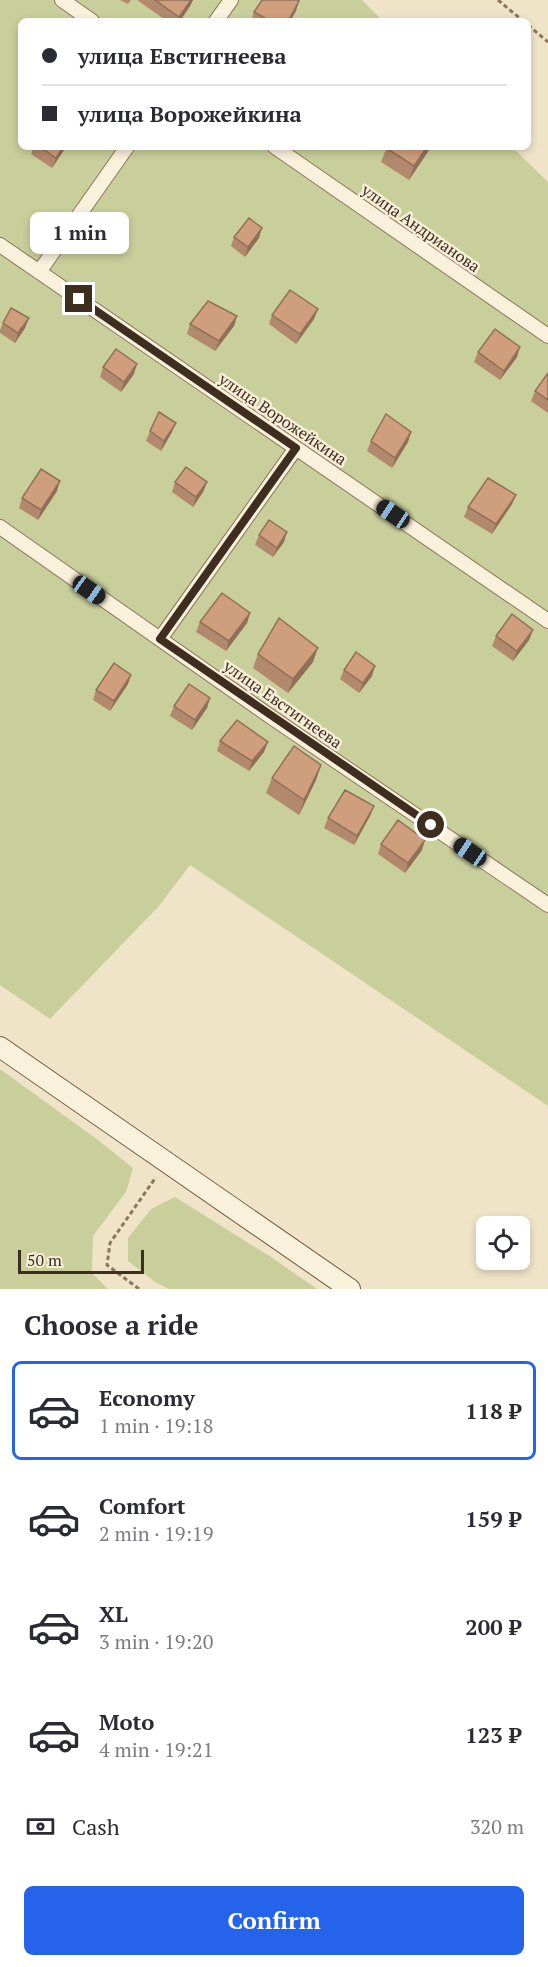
<!DOCTYPE html>
<html lang="en">
<head>
<meta charset="utf-8">
<style>
  body { margin:0; font-family:"PT Serif",serif; background:#f7f7f7; color:#2b2b33; height:100vh; display:flex; flex-direction:column; font-size:22px; white-space:nowrap }
  * { box-sizing:border-box; margin:0 }
  p { font-size:20px; color:#7c7c81 }
  .icon { flex:none; width:33px; height:33px; fill:none; stroke:currentColor; stroke-width:2; stroke-linecap:round; stroke-linejoin:round }
  .map { position:relative; height:1289px; overflow:hidden }
  .side { display:flex; flex-direction:column; background:#fff; flex:1 }
  .side>* { flex:none }
  .banner { position:absolute; left:18px; top:18px; width:513px; height:132px; border-radius:9px; box-shadow:0 3px 9px #0003; display:grid; align-content:center; height:132px; padding:0 24px; background:#fff }
  .buttons { position:absolute; left:476px; top:1216px; display:grid; gap:12px }
  .buttons a { display:grid; place-items:center; width:54px; height:54px; border-radius:9px; background:#fff; box-shadow:0 3px 9px #0003; font-size:30px }
  .scale { position:absolute; left:18px; bottom:15px; width:126px; box-sizing:border-box; padding-left:6px; border:3px solid #3d2e20; border-top:0; font-size:16px; line-height:21px; white-space:nowrap; color:#3d2e20; -webkit-text-stroke:4px #f7eed8; paint-order:stroke }
  .end { position:absolute; width:27px; height:27px; margin:-14px; border:8px solid #3d2e20; background:#fff; box-shadow:0 0 0 3px #fff }
  .from { border-radius:50% }
  .bubble { position:absolute; height:42px; border-radius:9px; background:#fff; box-shadow:0 3px 9px #0003; font-size:20px; font-weight:700; line-height:42px; text-align:center }
  .car { position:absolute; width:18px; height:36px; margin:-18px -9px; border-radius:8px; box-shadow:0 0 4px 2px #0007; background:linear-gradient(#222 24%,#8ab4d8 0 40%,#222 0 76%,#8ab4d8 0 86%,#222 0) }
  .banner b { display:flex; align-items:center; gap:21px; height:57px; font-size:22px }
  .banner b+b { border-top:2px solid #e1e1e2 }
  .banner i { width:15px; height:15px; background:#2b2b33 }
  ul { padding:0; list-style:none }
  li { display:flex; align-items:center; gap:18px; height:99px; margin:0 12px 9px; padding:0 12px; border:3px solid transparent; border-radius:9px }
  li div { flex:1 }
  li b { display:block; font-size:22px }
  li em { font-style:normal; font-weight:700 }
  li.active { border-color:#2563eb }
  li>.icon { width:54px; height:54px; stroke-width:1.5 }
  h2 { padding:0 24px; font-size:27px; line-height:72px }
  .pay { display:flex; align-items:center; gap:15px; height:66px; padding:0 24px; font-size:22px }
  .pay p { margin-inline-start:auto }
  .button { display:flex; gap:12px; margin-top:auto; padding:12px 24px }
  .button a { flex:1; height:69px; border-radius:9px; background:#2563eb; color:#fff; font-size:24px; font-weight:700; line-height:69px; text-align:center }
  .map>svg:first-child { display:block }
  .green { fill:#c9cf9b }
  .lines { fill:none; stroke-linecap:round; stroke-linejoin:round }
  .minor-casing { stroke:#8d765c; stroke-width:16 }
  .secondary-casing { stroke:#6f573f; stroke-width:22 }
  .path { stroke:#8d765c; stroke-width:3; stroke-dasharray:4.5 3; stroke-linecap:butt }
  .minor { stroke:#faf1dc; stroke-width:14 }
  .secondary { stroke:#faf1dc; stroke-width:20 }
  .wall { fill:#b2896c }
  .shaded-wall { fill:#916f58 }
  .building { fill:#cf9f7d; stroke:#916f58; stroke-width:1.5 }
  .route { stroke:#3d2e20; stroke-width:8 }
  .labels { text-anchor:middle; dominant-baseline:central; stroke-width:5; stroke-linejoin:round; paint-order:stroke }
  .street-label { font-size:16px; fill:#3d2e20; stroke:#f7eed8 }
</style>
</head>
<body>
<div class="map">
<svg width="548" height="1289" viewBox="0 0 548 1289">
  <rect width="100%" height="100%" fill="#f0e4c8"/>
  <path class="green" d="M 0,0 L 362,0 L 383,21 L 21,21 L 21,147 L 512,147 L 548,182 L 548,1106 L 190,865 L 159,906 L 50,1019 L 0,985 Z
    M 0,1069 L 98,1140 L 133,1168 L 126,1192 L 93,1236 L 92,1273 L 108,1289 L 0,1289 Z
    M 175,1197 L 271,1257 L 317,1289 L 169,1289 L 155,1282 L 128,1261 L 128,1238 L 151,1209 Z"/>
  <g class="lines">
    <defs>
      <path id="minor" d="M 62,0 L 92,21
        M 216,21 L 231,0
        M 275,147 L 548,336
        M 0,245 L 548,621
        M 39,272 L 127,147
        M 0,527 L 274,719 L 548,905
        M 160,639 L 296,448"/>
      <path id="secondary" d="M 0,1047 L 350,1289"/>
    </defs>
    <use href="#minor" class="minor-casing"/>
    <use href="#secondary" class="secondary-casing"/>
    <path class="path" d="M 498,0 L 523,21
      M 528,25 L 548,42
      M 139,1289 L 107,1265 L 110,1243 L 156,1177"/>
    <use href="#minor" class="minor"/>
    <use href="#secondary" class="secondary"/>
  </g>
  <path class="wall" d="M 120,0 L 131,0 L 128,4 Z
    M 137,0 L 193,0 L 190,6 L 180,21 L 167,21 Z
    M 296,11 L 290,21 L 251,21 L 254,12 Z
    M 34,147 L 66,147 L 52,168 L 31,154 Z
    M 387,147 L 431,147 L 409,180 L 381,162 Z
    M 234,237 L 259,238 L 245,257 L 231,246 Z
    M 272,315 L 314,319 L 296,344 L 269,324 Z
    M 237,316 L 234,326 L 215,351 L 187,334 L 190,324 Z
    M 3,323 L 25,328 L 15,343 L 0,333 L 0,330 Z
    M 478,352 L 517,357 L 500,380 L 474,362 Z
    M 103,367 L 134,374 L 121,392 L 100,377 Z
    M 548,373 L 548,413 L 531,401 L 535,391 Z
    M 150,431 L 172,432 L 161,451 L 146,441 Z
    M 411,432 L 408,442 L 392,468 L 367,451 L 371,441 Z
    M 175,482 L 207,482 L 203,492 L 193,507 L 172,492 Z
    M 57,491 L 38,520 L 19,508 L 22,498 Z
    M 516,495 L 512,504 L 492,534 L 464,517 L 468,507 Z
    M 259,535 L 284,542 L 273,557 L 255,545 Z
    M 250,613 L 247,623 L 226,651 L 196,632 L 200,622 Z
    M 533,630 L 529,640 L 513,661 L 492,646 L 496,636 Z
    M 258,654 L 313,662 L 288,693 L 253,668 Z
    M 344,670 L 372,676 L 359,693 L 340,679 Z
    M 128,684 L 110,711 L 93,700 L 96,690 Z
    M 210,698 L 207,708 L 192,730 L 170,716 L 174,706 Z
    M 220,741 L 264,752 L 249,771 L 217,751 Z
    M 321,765 L 316,780 L 299,815 L 266,793 L 272,778 Z
    M 370,816 L 354,845 L 324,828 L 328,818 Z
    M 381,844 L 422,850 L 405,873 L 378,854 Z"/>
  <path class="shaded-wall" d="M 191,0 L 193,0 L 190,6 L 180,21 L 178,21 L 179,17 Z
    M 299,1 L 296,11 L 290,21 L 288,21 Z
    M 63,147 L 66,147 L 52,168 L 56,158 Z
    M 427,147 L 431,147 L 409,180 L 414,166 Z
    M 262,228 L 259,238 L 245,257 L 248,247 Z
    M 318,309 L 314,319 L 296,344 L 300,334 Z
    M 237,316 L 234,326 L 215,351 L 219,341 Z
    M 29,318 L 25,328 L 15,343 L 18,333 Z
    M 520,347 L 517,357 L 500,380 L 504,371 Z
    M 137,364 L 134,374 L 121,392 L 124,382 Z
    M 176,423 L 172,432 L 161,451 L 164,441 Z
    M 411,432 L 408,442 L 392,468 L 395,458 Z
    M 60,481 L 57,491 L 38,520 L 41,510 Z
    M 207,482 L 203,492 L 193,507 L 196,497 Z
    M 516,495 L 512,504 L 492,534 L 496,524 Z
    M 287,532 L 284,542 L 273,557 L 277,548 Z
    M 250,613 L 247,623 L 226,651 L 229,641 Z
    M 533,630 L 529,640 L 513,661 L 517,651 Z
    M 318,648 L 313,662 L 288,693 L 293,679 Z
    M 375,666 L 372,676 L 359,693 L 363,683 Z
    M 131,675 L 128,684 L 110,711 L 114,701 Z
    M 210,698 L 207,708 L 192,730 L 195,720 Z
    M 268,742 L 264,752 L 249,771 L 252,761 Z
    M 321,765 L 316,780 L 299,815 L 304,800 Z
    M 374,806 L 370,816 L 354,845 L 357,836 Z
    M 425,840 L 422,850 L 405,873 L 408,863 Z"/>
  <path class="building" d="M 155,0 L 191,0 L 179,17 Z
    M 262,0 L 297,0 L 299,1 L 288,21 L 270,21 L 254,12 Z
    M 40,147 L 63,147 L 56,158 Z
    M 387,147 L 427,147 L 414,166 L 386,148 Z
    M 249,218 L 262,228 L 248,247 L 234,237 Z
    M 290,290 L 318,309 L 300,334 L 272,315 Z
    M 208,301 L 237,316 L 219,341 L 190,324 Z
    M 11,308 L 29,318 L 18,333 L 3,323 Z
    M 495,329 L 520,347 L 504,371 L 478,352 Z
    M 116,349 L 137,364 L 124,382 L 103,367 Z
    M 548,373 L 548,400 L 535,391 Z
    M 159,412 L 176,423 L 164,441 L 150,431 Z
    M 386,414 L 411,432 L 395,458 L 371,441 Z
    M 186,467 L 207,482 L 196,497 L 175,482 Z
    M 41,469 L 60,481 L 41,510 L 22,498 Z
    M 488,478 L 516,495 L 496,524 L 468,507 Z
    M 269,520 L 287,532 L 277,548 L 259,535 Z
    M 222,593 L 250,613 L 229,641 L 200,622 Z
    M 512,614 L 533,630 L 517,651 L 496,636 Z
    M 279,618 L 318,648 L 293,679 L 258,654 Z
    M 356,652 L 375,666 L 363,683 L 344,670 Z
    M 114,663 L 131,675 L 114,701 L 96,690 Z
    M 189,684 L 210,698 L 195,720 L 174,706 Z
    M 237,720 L 268,742 L 252,761 L 220,741 Z
    M 294,746 L 321,765 L 304,800 L 272,778 Z
    M 345,790 L 374,806 L 357,836 L 328,818 Z
    M 398,820 L 425,840 L 408,863 L 381,844 Z"/>
  <g class="lines">
    <path class="route" d="M 79,299 L 296,448 L 160,639 L 431,825"/>
  </g>
  <g class="labels">
    <g class="street-label">
      <text transform="translate(421 228) rotate(35)">улица Андрианова</text>
      <text transform="translate(283 419) rotate(34)">улица Ворожейкина</text>
      <text transform="translate(283 704) rotate(35)">улица Евстигнеева</text>
    </g>
  </g>
</svg>
<div class="buttons">
<a><svg class="icon" aria-label="locate" viewBox="0 0 24 24"><circle cx="12" cy="12" r="6"/><path d="M12 2v4M12 18v4M2 12h4M18 12h4"/></svg></a>
</div>
<div class="scale">50 m</div>
<i class="end from" style="left:431px;top:825px"></i>
<i class="end" style="left:79px;top:299px"></i>
<div class="bubble" style="left:30px;top:212px;width:99px">1 min</div>
<i class="car" style="left:393px;top:514px;rotate:304deg"></i>
<i class="car" style="left:89px;top:590px;rotate:125deg"></i>
<i class="car" style="left:470px;top:852px;rotate:304deg"></i>
<div class="banner">
<b><i class="from"></i>улица Евстигнеева</b>
<b><i></i>улица Ворожейкина</b>
</div>
</div>
<section class="side">
<h2>Choose a ride</h2>
<ul>
<li class="active"><svg class="icon" aria-label="car" viewBox="0 0 24 24"><path d="M5 17H2v-5l4-1 3-4h7l3 4 3 1v5h-3M9 17h6M6 11h13"/><circle cx="7" cy="17" r="2"/><circle cx="17" cy="17" r="2"/></svg><div><b>Economy</b><p>1 min · 19:18</p></div><em>118 ₽</em></li>
<li><svg class="icon" aria-label="car" viewBox="0 0 24 24"><path d="M5 17H2v-5l4-1 3-4h7l3 4 3 1v5h-3M9 17h6M6 11h13"/><circle cx="7" cy="17" r="2"/><circle cx="17" cy="17" r="2"/></svg><div><b>Comfort</b><p>2 min · 19:19</p></div><em>159 ₽</em></li>
<li><svg class="icon" aria-label="car" viewBox="0 0 24 24"><path d="M5 17H2v-5l4-1 3-4h7l3 4 3 1v5h-3M9 17h6M6 11h13"/><circle cx="7" cy="17" r="2"/><circle cx="17" cy="17" r="2"/></svg><div><b>XL</b><p>3 min · 19:20</p></div><em>200 ₽</em></li>
<li><svg class="icon" aria-label="car" viewBox="0 0 24 24"><path d="M5 17H2v-5l4-1 3-4h7l3 4 3 1v5h-3M9 17h6M6 11h13"/><circle cx="7" cy="17" r="2"/><circle cx="17" cy="17" r="2"/></svg><div><b>Moto</b><p>4 min · 19:21</p></div><em>123 ₽</em></li>
</ul>
<div class="pay"><svg class="icon" aria-label="cash" viewBox="0 0 24 24"><path d="M3 7h18v10H3z"/><circle cx="12" cy="12" r="2"/></svg>Cash<p>320 m</p></div>
<div class="button"><a>Confirm</a></div>
</section>
</body>
</html>
